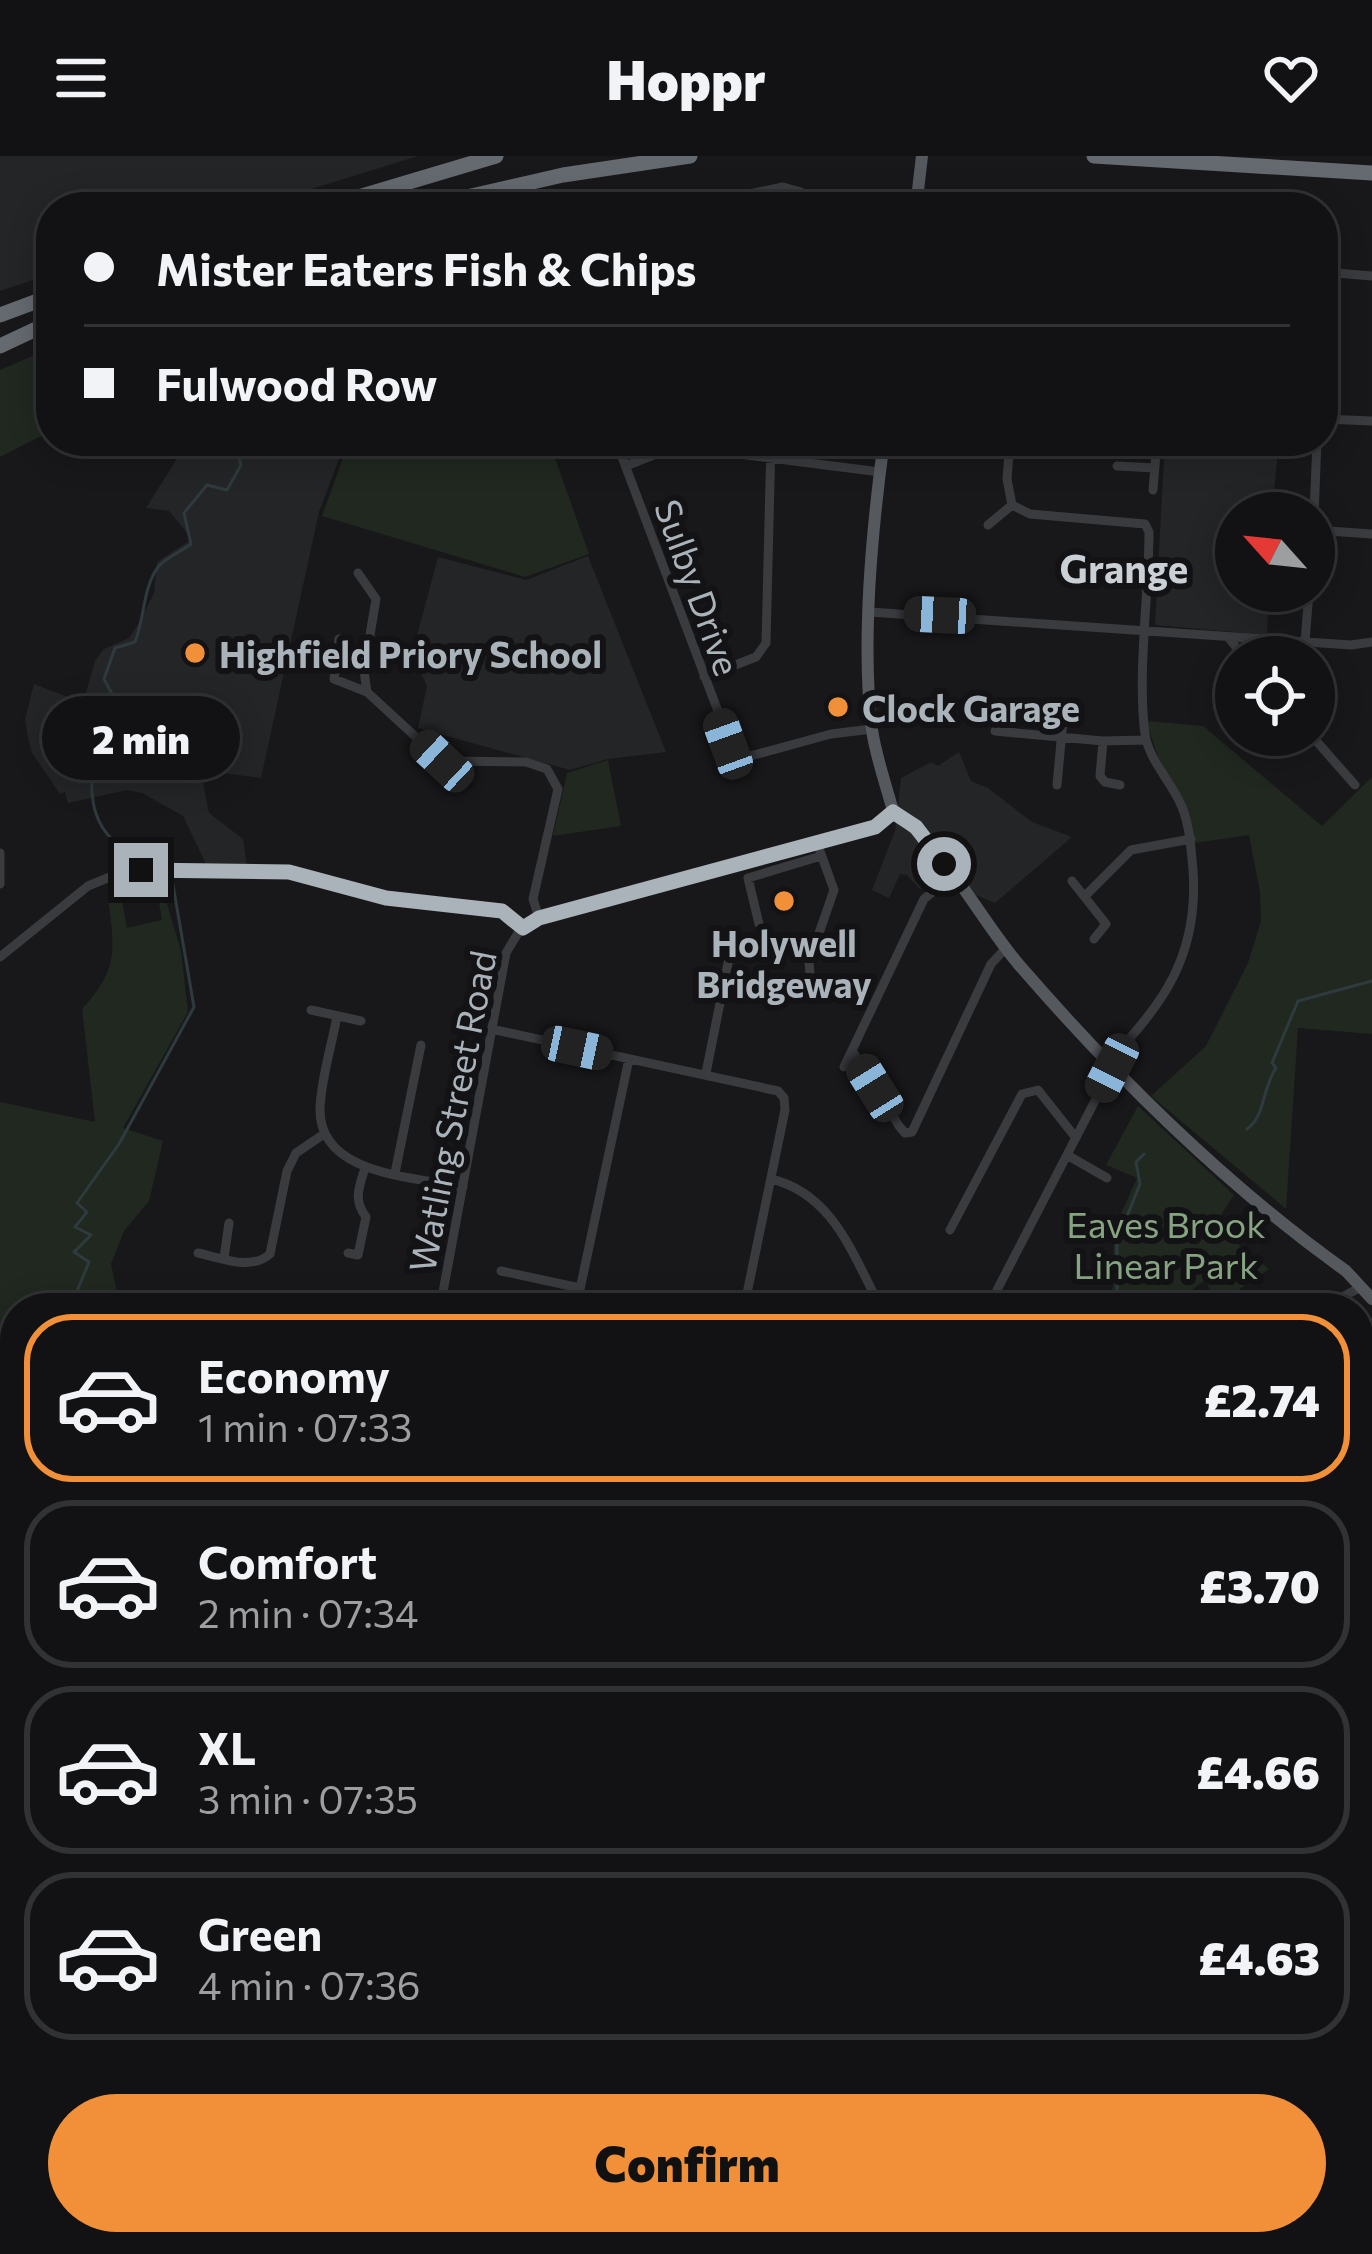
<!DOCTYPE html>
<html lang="en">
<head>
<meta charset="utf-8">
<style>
  body { margin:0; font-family:Commissioner,sans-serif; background:#1f2022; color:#f1f3f6; height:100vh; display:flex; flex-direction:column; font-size:45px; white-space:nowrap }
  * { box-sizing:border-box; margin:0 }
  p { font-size:39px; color:#9c9ea0 }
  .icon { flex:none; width:66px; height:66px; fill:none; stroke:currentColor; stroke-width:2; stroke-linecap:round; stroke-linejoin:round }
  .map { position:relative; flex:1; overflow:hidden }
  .details { position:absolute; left:0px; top:1137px; width:1374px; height:963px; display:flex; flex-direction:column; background:#121214; border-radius:48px 48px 0 0; box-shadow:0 6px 30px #0003,0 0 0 3px #313234 }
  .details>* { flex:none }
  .guide { position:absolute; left:36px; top:36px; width:1302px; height:264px; border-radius:48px; box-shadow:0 6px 30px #0003,0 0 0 3px #313234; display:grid; align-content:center; height:264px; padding:0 48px; background:#121214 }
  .needle { width:78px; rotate:297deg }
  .tools { position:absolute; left:1215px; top:336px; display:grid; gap:24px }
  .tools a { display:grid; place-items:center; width:120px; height:120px; border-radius:50%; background:#121214; box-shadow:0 6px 30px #0003,0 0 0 3px #313234; font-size:60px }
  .end { position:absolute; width:54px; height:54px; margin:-27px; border:15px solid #aab2ba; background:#111; box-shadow:0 0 0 6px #111 }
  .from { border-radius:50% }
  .bubble { position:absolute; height:84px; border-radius:42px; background:#121214; box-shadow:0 6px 30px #0003,0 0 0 3px #313234; font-size:39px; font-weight:800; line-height:84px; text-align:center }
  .car { position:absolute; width:36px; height:72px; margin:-36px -18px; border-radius:15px; box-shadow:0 0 9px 3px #0007; background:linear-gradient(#222 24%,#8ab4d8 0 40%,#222 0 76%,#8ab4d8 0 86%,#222 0) }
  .guide b { display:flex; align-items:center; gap:42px; height:114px; font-size:45px }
  .guide b+b { border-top:3px solid #313234 }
  .guide i { width:30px; height:30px; background:#f1f3f6 }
  ul { padding:21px 0 0; list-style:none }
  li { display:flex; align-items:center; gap:36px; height:168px; margin:0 24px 18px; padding:0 24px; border:6px solid #313234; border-radius:48px }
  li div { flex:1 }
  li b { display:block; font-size:45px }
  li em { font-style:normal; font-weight:800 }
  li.selected { border-color:#f19039 }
  li>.icon { width:108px; height:108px; stroke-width:1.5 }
  .primary-button { display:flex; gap:24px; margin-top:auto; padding:24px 48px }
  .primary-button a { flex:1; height:138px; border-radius:72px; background:#f19039; color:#111; font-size:48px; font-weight:800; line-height:138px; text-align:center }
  header { display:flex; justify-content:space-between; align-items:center; height:156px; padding:0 48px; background:#121214; font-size:54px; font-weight:800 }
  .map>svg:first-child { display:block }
  .built { fill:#242527 }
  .green { fill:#202820 }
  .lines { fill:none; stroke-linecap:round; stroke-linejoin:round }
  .stream { stroke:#2e3a3e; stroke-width:3 }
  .minor { stroke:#393b3f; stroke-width:9 }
  .major { stroke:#55595e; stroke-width:12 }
  .highway { stroke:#656a70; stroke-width:15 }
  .route { stroke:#aab2ba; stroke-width:15 }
  .poi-dot { fill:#f19039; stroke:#131315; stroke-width:4.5 }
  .labels { text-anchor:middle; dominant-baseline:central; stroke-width:12; stroke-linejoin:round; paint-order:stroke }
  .street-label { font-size:36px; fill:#aab2ba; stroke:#131315 }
  .poi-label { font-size:36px; font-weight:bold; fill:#aab2ba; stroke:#131315; text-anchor:start }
  .park-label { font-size:36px; fill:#86a482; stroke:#131315 }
  .neighbourhood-label { font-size:39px; font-weight:bold; fill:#cbd0d6; stroke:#131315 }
</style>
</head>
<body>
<header><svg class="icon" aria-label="menu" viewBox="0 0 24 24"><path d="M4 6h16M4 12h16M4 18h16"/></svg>Hoppr<svg class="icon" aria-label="heart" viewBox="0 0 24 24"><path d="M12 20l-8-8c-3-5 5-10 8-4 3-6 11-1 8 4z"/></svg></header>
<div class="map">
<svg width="1372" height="2098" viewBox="0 0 1372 2098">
  <rect width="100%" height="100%" fill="#18181a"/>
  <path class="built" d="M 0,0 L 418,0 L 253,51 L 51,51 L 51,118 L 0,135 Z
    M 188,285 L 346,285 L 319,356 L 261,622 L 207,615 L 203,627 L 209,657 L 243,683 L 247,710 L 207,710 L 183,660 L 142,637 L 127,634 L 68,647 L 65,636 L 60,638 L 32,597 L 28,582 L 25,563 L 34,528 L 83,547 L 95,505 L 104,493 L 129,482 L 137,470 L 154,437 L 157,406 L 192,383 L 169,355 L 146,352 Z
    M 1165,285 L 1279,285 L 1272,357 L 1236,357 L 1236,435 L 1269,435 L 1267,479 L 1155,469 Z
    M 588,400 L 666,596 L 608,603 L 570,614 L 418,572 L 427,530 L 412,498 L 438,401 L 526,424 Z
    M 959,596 L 971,625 L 988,632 L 1032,666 L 1072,681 L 995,747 L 947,727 L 920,733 L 907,719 L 900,718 L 889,742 L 872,734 L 895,675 L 901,622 L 931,606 L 938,610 Z
    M 197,1141 L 304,1152 L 196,1152 Z
    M 1359,1752 L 1366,1755 L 1372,1778 L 1372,1827 L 1364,1848 L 1372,1900 L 1372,1937 L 1359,1938 Z"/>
  <path class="green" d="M 51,192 L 51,275 L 0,301 L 0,214 Z
    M 349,285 L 549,285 L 589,398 L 525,421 L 322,360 Z
    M 1147,565 L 1203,570 L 1322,670 L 1372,621 L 1372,878 L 1298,872 L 1286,1053 L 1151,940 L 1206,890 L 1248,807 L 1261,765 L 1260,736 L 1249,679 L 1195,687 C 1184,643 1156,609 1147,565 Z
    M 608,604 L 621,670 L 553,680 L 567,617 Z
    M 164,738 L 181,795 L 188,856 L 123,972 L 163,985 L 149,1045 L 124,1075 L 111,1108 L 120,1149 L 15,1152 L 15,1199 L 0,1207 L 0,946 L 95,966 L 82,853 C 120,812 114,792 108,740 L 121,739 L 127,772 L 162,764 L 158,740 Z
    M 1138,950 L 1234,1039 L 1214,1069 L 1269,1113 L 1215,1150 L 1206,1123 L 1170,1152 L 1103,1152 L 1113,1131 L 1114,1073 L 1137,1022 L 1106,1009 Z
    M 0,1487 L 15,1498 L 3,1508 L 15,1542 L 0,1552 Z
    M 689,2085 L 868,2085 L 864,2098 L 684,2098 Z"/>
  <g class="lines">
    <path class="stream" d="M 170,705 C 157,685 142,686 120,690 C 72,656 96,586 113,540 L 104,523 L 115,492 L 135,486 C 144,465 143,431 158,411 C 165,402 182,395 191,388 L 184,357 L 207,329 L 227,334 L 241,309 L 237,294 L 253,285
      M 1247,973 C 1266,959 1262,932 1276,912 L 1272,907 L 1298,845 L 1372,825
      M 70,1152 L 89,1106 L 74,1096 L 91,1079 L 75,1071 L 87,1056 L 77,1047 L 119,988 L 194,851 L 172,723
      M 1112,1152 L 1117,1140 L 1117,1085 L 1140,1028 L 1136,1006 L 1144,998
      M 0,1212 L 15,1204
      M 0,1262 L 0,1275
      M 0,1479 L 15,1489
      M 15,1508 L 8,1510 L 15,1532
      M 0,1676 L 13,1636 L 2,1556 L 15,1549
      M 0,1689 C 6,1707 1,1713 3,1728 C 7,1764 13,1770 7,1809 L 0,1810
      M 766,2098 L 771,2085"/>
    <path class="minor" d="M 687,51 L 783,31 L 801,36 L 808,51
      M 1324,116 L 1372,120
      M 1323,177 L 1326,116
      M 1323,263 L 1372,265
      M 616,285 L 733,595 L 744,601 L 754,599 L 831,578 L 872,573
      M 1010,285 L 1007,323 L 1012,349 L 1030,358 L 1145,368 L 1149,376 C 1149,438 1137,519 1145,578 C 1149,605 1172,626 1182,651 C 1190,671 1191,693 1193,714 C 1199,800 1164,847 1107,907
      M 626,310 L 676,290 L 880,316
      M 1117,310 L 1155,312
      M 1153,334 L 1157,285
      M 1314,359 L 1317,285
      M 988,369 L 1012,349
      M 1314,374 L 1372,378
      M 358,417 L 376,443 L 364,515 L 367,536 L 442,605 L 526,606 L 547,613 L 558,633 L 533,743 L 539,762
      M 870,456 L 1351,489 L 1372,486
      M 1228,481 L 1244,501
      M 339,483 L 334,523 L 367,536
      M 1305,486 L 1309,435
      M 704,521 L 756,501 L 766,487 L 771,285
      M 995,575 L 1103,585 L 1146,584
      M 1311,579 L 1355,629
      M 1103,585 L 1100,620 L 1105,626 L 1120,629
      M 1057,629 L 1063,564
      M 0,697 L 0,728
      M 141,714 L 288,717 L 385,742 L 503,756 L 523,772
      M 1072,725 L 1106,768 L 1094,783
      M 1085,740 L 1131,694 L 1191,683
      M 759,768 L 748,722 L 821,700
      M 0,801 L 88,730 L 122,716
      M 811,829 L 809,806 L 834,734 L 816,684
      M 311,854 L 361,865
      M 337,860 C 332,889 321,922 320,953 C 319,1020 416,1021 463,1031
      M 491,873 L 778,935 L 784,942 L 785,954 L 744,1152
      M 852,894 L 899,970 L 905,977 L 912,976 L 991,808 L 1005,793
      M 844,911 L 924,743 L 952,720
      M 706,917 L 729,802
      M 1067,999 L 1107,1022
      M 395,1017 L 421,889
      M 771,1023 C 834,1038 853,1100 881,1152
      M 950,1074 L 1022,938 L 1038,934 L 1076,982
      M 198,1097 C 221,1102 251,1115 270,1098 L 287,1015 L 296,997 L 324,978
      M 348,1097 L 358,1099 L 366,1061 C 353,1044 359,1031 365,1012
      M 224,1102 L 229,1067
      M 501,1115 L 580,1132
      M 440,1152 L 506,797 L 518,777 L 539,762 L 875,671 L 893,655
      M 576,1152 L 629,903
      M 1009,1152 L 997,1134 L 1112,912
      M 1322,1152 L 1361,1131
      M 1359,1299 L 1372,1321
      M 1359,1460 L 1372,1484
      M 1359,1667 L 1372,1663
      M 1359,1700 L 1372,1750
      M 1359,1945 L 1372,1943
      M 1142,2085 L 1144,2098
      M 1334,2085 L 1336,2098
      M 1,2098 L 5,2081 L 15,2075
      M 155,2098 L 158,2085
      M 248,2098 L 251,2085
      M 366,2098 L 368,2085
      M 526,2098 L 527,2085
      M 645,2098 L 648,2085
      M 864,2098 L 868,2085"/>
    <path class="major" d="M 916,51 L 922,0
      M 884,285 C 872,373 861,486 872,574 C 876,601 886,629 893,655 C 945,691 978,761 1020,810 C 1118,923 1224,1028 1346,1115 L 1372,1143"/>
    <path class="highway" d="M 1094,0 L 1372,17
      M 325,51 L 496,0
      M 423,51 L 563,19 L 690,0
      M 0,159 L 51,140
      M 0,190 L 51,166"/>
  </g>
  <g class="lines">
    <path class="route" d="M 141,714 L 289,716 L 386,742 L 502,755 L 523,772 L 539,762 L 875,671 L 893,656 L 916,671 L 944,708"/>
  </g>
  <g class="poi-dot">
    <circle cx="195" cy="497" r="12"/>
    <circle cx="838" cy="551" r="12"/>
    <circle cx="784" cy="745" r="12"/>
  </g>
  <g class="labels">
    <g class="street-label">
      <text transform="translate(699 431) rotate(70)">Sulby Drive</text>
      <text transform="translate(451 955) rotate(-79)">Watling Street Road</text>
    </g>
    <g class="poi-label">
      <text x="219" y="497">Highfield Priory School</text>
      <text x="862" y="551">Clock Garage</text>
      <text x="784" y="786" text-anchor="middle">Holywell<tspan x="784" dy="41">Bridgeway</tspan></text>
    </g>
    <g class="park-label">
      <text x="1166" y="1067">Eaves Brook<tspan x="1166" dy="41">Linear Park</tspan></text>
    </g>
    <g class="neighbourhood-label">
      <text x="1124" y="411">Grange</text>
    </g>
  </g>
</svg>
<div class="tools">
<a><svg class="needle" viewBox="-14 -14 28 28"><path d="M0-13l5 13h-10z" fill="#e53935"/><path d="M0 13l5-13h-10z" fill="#9c9ea0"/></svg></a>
<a><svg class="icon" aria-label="locate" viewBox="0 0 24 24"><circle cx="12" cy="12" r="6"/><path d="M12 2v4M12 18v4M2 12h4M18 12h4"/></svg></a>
</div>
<i class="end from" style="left:944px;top:708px"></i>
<i class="end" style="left:141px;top:714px"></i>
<div class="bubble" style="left:42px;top:540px;width:198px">2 min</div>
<i class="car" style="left:940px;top:459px;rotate:273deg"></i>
<i class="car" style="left:728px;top:588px;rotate:340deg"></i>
<i class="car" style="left:442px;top:605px;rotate:313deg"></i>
<i class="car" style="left:577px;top:892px;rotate:102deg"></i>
<i class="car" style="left:1112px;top:912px;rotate:207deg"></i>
<i class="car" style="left:875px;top:932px;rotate:328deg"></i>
<div class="guide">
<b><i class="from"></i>Mister Eaters Fish &amp; Chips</b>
<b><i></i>Fulwood Row</b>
</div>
<section class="details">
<ul>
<li class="selected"><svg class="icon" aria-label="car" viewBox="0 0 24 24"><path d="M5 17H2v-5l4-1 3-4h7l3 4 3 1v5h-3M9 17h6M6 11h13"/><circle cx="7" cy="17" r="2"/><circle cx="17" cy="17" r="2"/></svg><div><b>Economy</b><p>1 min · 07:33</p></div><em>£2.74</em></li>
<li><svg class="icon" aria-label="car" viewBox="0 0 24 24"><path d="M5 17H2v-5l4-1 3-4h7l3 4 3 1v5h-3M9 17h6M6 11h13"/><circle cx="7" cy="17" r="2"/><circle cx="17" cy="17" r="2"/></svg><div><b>Comfort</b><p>2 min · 07:34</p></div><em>£3.70</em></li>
<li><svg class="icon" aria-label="car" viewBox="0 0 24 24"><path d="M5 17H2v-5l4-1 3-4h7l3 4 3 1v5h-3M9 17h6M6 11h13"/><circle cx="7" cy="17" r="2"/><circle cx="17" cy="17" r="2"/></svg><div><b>XL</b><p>3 min · 07:35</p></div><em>£4.66</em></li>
<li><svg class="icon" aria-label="car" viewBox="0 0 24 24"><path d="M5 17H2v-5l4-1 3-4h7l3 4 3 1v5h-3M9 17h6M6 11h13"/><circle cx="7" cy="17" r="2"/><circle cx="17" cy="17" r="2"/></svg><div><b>Green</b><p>4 min · 07:36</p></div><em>£4.63</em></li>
</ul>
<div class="primary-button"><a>Confirm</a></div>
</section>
</div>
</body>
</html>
